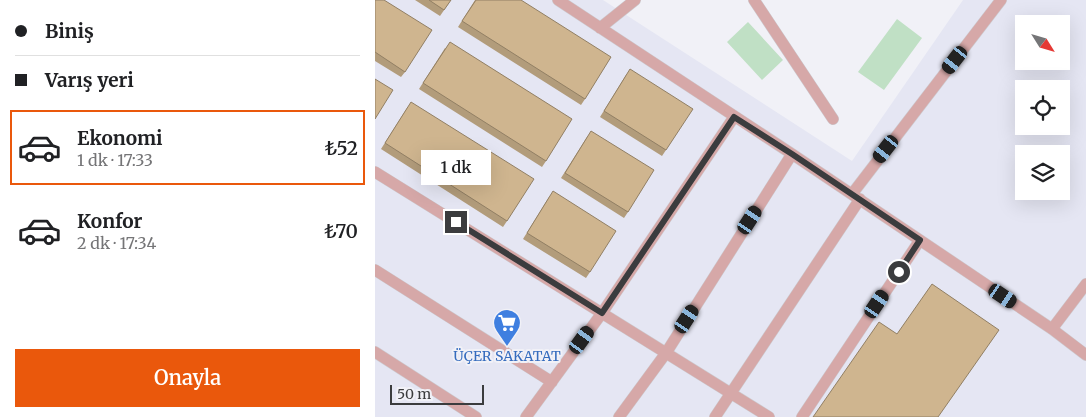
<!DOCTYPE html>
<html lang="tr">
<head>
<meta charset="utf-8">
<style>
  body { margin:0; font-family:Merriweather,serif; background:#f6f6f6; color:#202124; height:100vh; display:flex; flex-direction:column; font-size:19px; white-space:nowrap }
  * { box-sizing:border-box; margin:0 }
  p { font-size:16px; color:#757577 }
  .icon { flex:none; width:28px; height:28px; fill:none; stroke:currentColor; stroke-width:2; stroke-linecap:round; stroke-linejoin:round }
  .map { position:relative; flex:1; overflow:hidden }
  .side { display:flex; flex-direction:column; background:#fff; width:375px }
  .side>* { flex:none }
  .guide { display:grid; align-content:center; height:110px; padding:0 15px; background:#fff }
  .needle { width:32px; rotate:127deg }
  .controls { position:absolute; left:640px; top:15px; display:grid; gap:10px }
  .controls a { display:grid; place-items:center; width:55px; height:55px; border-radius:0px; background:#fff; box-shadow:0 5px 20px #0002; font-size:25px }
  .scale { position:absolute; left:15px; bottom:12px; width:94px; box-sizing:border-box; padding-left:5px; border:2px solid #3b3c3e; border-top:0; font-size:14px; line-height:18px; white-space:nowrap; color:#3b3c3e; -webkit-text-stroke:4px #f1f1f7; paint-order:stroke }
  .end { position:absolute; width:22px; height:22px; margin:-11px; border:6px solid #3b3c3e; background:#fff; box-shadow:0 0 0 2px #fff }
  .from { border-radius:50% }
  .bubble { position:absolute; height:35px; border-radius:0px; background:#fff; box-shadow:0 5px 20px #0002; font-size:16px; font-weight:600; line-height:35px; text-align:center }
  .car { position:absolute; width:15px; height:30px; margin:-15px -8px; border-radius:6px; box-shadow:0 0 4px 1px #0007; background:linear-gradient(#222 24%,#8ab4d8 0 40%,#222 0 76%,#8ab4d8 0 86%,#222 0) }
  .guide b { display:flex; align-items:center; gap:18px; height:48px; font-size:19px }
  .guide b+b { border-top:1px solid #e0e0e0 }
  .guide i { width:12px; height:12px; background:#202124 }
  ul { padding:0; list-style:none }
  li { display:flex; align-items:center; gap:15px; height:75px; margin:0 10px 8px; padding:0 5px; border:2px solid transparent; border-radius:0px }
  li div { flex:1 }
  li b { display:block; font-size:19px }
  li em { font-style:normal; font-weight:600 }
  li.current { border-color:#ea580c }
  li>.icon { width:45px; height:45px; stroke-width:1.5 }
  .button { display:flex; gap:10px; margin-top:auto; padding:10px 15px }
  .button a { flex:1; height:58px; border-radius:0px; background:#ea580c; color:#fff; font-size:20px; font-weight:600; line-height:58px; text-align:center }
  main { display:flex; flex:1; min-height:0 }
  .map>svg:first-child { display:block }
  .built { fill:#e5e6f3; fill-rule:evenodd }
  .green { fill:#c0e0c5 }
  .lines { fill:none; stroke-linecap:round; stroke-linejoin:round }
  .street-casing { stroke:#cdcdd2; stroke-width:12 }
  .street { stroke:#d6a8a8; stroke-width:11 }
  .wall { fill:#b29c7b }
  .building { fill:#cfb58f; stroke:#917f64 }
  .route { stroke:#3b3c3e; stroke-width:6 }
  .labels { text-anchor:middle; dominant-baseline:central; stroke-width:4; stroke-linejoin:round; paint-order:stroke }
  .shop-label { font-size:14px; fill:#366cbe; stroke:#f1f1f7 }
</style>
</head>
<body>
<main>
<section class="side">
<div class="guide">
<b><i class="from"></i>Biniş</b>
<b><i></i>Varış yeri</b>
</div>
<ul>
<li class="current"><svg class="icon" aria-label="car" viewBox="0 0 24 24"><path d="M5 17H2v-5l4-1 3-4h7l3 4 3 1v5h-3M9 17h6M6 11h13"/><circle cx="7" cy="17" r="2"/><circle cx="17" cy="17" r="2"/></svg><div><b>Ekonomi</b><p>1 dk · 17:33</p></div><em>₺52</em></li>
<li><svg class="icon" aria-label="car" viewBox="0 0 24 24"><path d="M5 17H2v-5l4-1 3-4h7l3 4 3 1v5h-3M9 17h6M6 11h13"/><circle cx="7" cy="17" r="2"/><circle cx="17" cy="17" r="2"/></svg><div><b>Konfor</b><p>2 dk · 17:34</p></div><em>₺70</em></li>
</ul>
<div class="button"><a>Onayla</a></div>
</section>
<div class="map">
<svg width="711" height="417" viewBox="0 0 711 417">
  <rect width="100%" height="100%" fill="#f1f1f7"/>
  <path class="built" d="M 0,0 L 228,0 L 477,161 L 588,0 L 711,0 L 711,417 L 0,417 ZM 649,24 L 686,24 L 686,61 L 649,61 ZM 649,89 L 686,89 L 686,126 L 649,126 ZM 649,154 L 686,154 L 686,191 L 649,191 Z"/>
  <path class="green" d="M 522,19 L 547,38 L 509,90 L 483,72 Z
    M 373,22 L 408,60 L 387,80 L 352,42 Z"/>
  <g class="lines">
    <defs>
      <path id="street" d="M 183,0 L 417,154 L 677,329 L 711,355
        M 379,0 L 458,119
        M 225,28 L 260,0
        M 0,172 L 394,417
        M 477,194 L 626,0
        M 0,270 L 177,382
        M 677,329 L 711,284
        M 0,352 L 101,417
        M 151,417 L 227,313 L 359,117
        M 244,417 L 291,353 L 417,154
        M 340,417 L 485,199
        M 427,417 L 545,240"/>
    </defs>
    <use href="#street" class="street-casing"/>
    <use href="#street" class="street"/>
  </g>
  <path class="wall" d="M 0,0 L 30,72 L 26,77 L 0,61 Z
    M 40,0 L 76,0 L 65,16 Z
    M 100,0 L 210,99 L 206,105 L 83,27 Z
    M 70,48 L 171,161 L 167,167 L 44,89 Z
    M 251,75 L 291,150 L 287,156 L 225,117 Z
    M 32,108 L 132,221 L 128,227 L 6,149 Z
    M 212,137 L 253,212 L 249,218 L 186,178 Z
    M 174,197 L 215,272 L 211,278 L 148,239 Z"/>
  <path class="building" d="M 0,0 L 9,0 L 57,30 L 30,72 L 0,52 Z
    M 54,0 L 76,0 L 69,10 Z
    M 101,0 L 146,0 L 236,57 L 210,99 L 87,21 Z
    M 75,42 L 197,119 L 171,161 L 48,83 Z
    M 255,69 L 318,109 L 291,150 L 229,111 Z
    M 0,79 L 18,90 L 0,119 Z
    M 36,102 L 159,179 L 132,221 L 10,143 Z
    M 216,131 L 279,170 L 253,212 L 190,173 Z
    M 178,191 L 241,231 L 215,272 L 152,233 Z
    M 557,284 L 624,330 L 563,417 L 438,417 L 504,322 L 522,334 Z"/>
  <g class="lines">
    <path class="route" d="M 81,222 L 227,313 L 359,117 L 417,154 L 545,240 L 524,272"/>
  </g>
  <defs>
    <symbol id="supermarket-pin" viewBox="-11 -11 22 30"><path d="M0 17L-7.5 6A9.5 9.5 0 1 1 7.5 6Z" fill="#3f7fe0" stroke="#f1f1f7"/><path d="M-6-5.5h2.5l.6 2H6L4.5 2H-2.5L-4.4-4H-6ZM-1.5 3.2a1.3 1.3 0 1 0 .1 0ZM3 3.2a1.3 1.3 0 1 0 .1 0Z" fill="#fff"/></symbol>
  </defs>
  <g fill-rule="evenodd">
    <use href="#supermarket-pin" x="116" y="307" width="32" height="43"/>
  </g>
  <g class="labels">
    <g class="shop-label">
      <text x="132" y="356">ÜÇER SAKATAT</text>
    </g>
  </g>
</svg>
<div class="controls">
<a><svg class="needle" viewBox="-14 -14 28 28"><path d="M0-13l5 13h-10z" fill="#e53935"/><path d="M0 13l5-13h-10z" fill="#757577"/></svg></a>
<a><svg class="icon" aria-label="locate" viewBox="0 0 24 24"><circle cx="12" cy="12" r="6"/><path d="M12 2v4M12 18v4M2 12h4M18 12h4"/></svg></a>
<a><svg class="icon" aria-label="layers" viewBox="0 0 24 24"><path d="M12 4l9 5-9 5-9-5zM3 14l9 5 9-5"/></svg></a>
</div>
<div class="scale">50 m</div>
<i class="end from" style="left:524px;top:272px"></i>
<i class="end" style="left:81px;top:222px"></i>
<div class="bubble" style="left:46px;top:150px;width:70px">1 dk</div>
<i class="car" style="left:580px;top:60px;rotate:218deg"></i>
<i class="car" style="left:511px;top:149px;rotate:218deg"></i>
<i class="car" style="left:375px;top:220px;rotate:33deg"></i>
<i class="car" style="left:628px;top:296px;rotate:124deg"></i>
<i class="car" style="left:502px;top:304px;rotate:34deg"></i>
<i class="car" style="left:312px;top:319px;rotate:33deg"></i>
<i class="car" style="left:207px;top:340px;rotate:36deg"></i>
</div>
</main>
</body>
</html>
